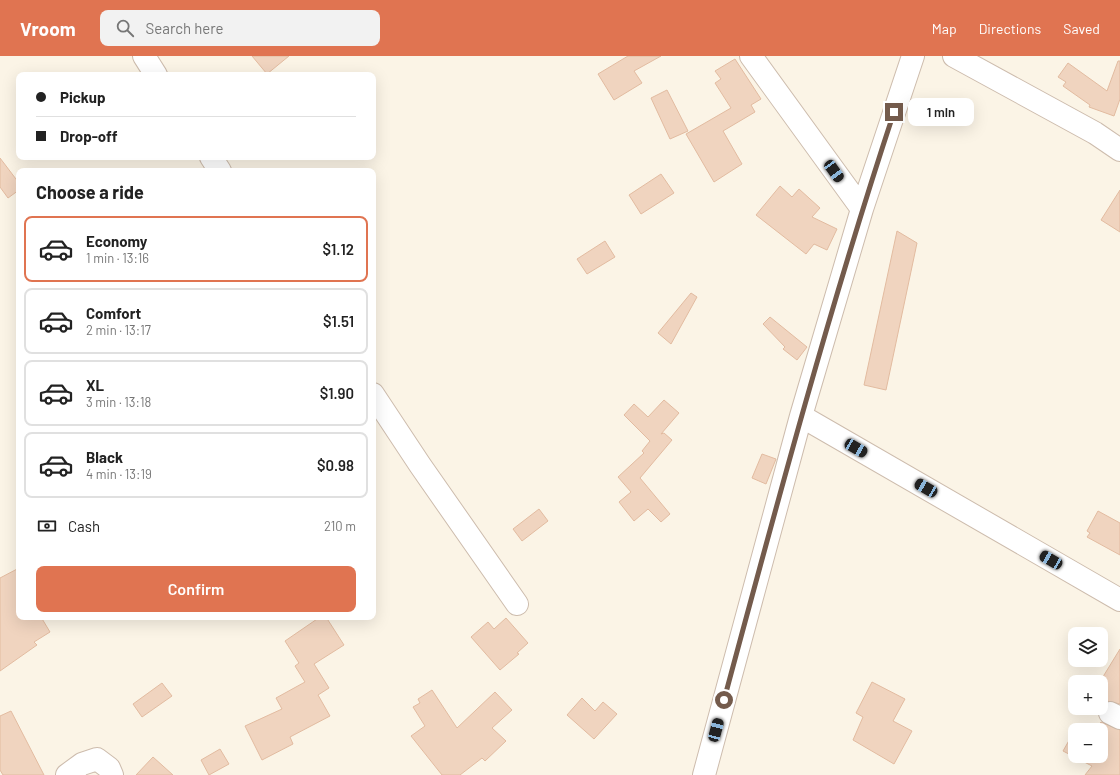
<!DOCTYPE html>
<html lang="en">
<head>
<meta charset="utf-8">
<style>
  body { margin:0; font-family:Barlow,sans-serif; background:#f2f2f2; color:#222; height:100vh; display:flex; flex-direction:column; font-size:15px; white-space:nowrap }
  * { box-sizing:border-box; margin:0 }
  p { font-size:13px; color:#767676 }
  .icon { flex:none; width:22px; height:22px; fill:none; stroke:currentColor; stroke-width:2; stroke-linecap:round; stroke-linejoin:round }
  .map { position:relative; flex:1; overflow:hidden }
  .details { position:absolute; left:16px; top:112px; width:360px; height:452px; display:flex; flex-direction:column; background:#fff; border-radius:8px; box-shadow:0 4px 16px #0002 }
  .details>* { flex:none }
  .banner { position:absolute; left:16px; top:16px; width:360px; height:88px; border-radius:8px; box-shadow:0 4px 16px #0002; display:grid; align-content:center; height:88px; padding:0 20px; background:#fff }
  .tools { position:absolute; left:1068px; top:571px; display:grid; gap:8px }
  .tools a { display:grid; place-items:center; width:40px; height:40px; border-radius:8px; background:#fff; box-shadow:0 4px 16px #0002; font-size:20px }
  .end { position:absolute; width:18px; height:18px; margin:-9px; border:5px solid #745b4c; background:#fff; box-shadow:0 0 0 2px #fff }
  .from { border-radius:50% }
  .bubble { position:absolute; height:28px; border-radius:8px; background:#fff; box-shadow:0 4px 16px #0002; font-size:13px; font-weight:600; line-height:28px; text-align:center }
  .car { position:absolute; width:12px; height:24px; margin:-12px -6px; border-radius:5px; box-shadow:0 0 3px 1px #0007; background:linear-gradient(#222 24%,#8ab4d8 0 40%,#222 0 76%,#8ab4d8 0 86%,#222 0) }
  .banner b { display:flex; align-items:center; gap:14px; height:38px; font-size:15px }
  .banner b+b { border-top:1px solid #e0e0e0 }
  .banner i { width:10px; height:10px; background:#222 }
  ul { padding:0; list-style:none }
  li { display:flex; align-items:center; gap:12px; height:66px; margin:0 8px 6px; padding:0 12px; border:2px solid #e0e0e0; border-radius:8px }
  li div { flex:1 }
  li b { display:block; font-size:15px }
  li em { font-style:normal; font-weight:600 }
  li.selected { border-color:#e07451 }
  li>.icon { width:36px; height:36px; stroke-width:1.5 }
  h2 { padding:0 20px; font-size:18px; line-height:48px }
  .pay { display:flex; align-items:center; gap:10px; height:44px; padding:0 20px; font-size:15px }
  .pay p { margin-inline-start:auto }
  .action { display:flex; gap:8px; margin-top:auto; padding:8px 20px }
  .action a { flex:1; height:46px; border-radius:8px; background:#e07451; color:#fff; font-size:16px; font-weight:600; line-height:46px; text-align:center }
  header { display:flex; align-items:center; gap:24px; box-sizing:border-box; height:56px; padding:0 20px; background:#e07451; color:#fff }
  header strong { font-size:19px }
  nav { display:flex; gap:22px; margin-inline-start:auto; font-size:14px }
  .search { width:280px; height:36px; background:#f2f2f2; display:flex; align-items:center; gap:10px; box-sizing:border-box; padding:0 14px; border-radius:8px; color:#767676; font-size:15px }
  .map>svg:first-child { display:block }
  .building { fill:#f0d4bf; stroke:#e2bba0 }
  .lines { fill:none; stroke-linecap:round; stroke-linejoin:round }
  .minor-casing { stroke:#cdbcad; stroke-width:24 }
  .minor { stroke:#fff; stroke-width:22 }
  .route { stroke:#745b4c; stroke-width:5 }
</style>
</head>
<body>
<header>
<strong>Vroom</strong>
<div class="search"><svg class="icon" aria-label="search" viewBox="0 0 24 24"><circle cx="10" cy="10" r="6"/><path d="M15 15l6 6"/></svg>Search here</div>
<nav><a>Map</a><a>Directions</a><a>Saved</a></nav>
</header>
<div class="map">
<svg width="1120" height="719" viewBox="0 0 1120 719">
  <rect width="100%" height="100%" fill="#fbf4e6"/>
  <path class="building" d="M 252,0 L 289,0 L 267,18 Z
    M 628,0 L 661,0 L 634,15 L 642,27 L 614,44 L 598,18 Z
    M 735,3 L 761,43 L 751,49 L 755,56 L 723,75 L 742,108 L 714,126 L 686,78 L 731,52 L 715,27 L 721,23 L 715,15 Z
    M 1118,5 L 1120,5 L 1120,43 L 1114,60 L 1089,51 L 1090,49 L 1063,30 L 1066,26 L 1058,21 L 1068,7 L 1107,35 Z
    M 667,34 L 688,75 L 670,83 L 651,42 Z
    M 0,102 L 19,127 L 19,134 L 8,142 L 0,131 Z
    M 661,118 L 674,137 L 641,158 L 629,139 Z
    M 780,130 L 792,141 L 799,133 L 820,152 L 812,161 L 837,173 L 827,194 L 814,188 L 806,198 L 756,159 Z
    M 1120,134 L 1120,176 L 1101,164 Z
    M 897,175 L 917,187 L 886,334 L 864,329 Z
    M 605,185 L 615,201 L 587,218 L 577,203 Z
    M 691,237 L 697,241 L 671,288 L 658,277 Z
    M 770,261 L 807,291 L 797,304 L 783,293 L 785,291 L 763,268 Z
    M 664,344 L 679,357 L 661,378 L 664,377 L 672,384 L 640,422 L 670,458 L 661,466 L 648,453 L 634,465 L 619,446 L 631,436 L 618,421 L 644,397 L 642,395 L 650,385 L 624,359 L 634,348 L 648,361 Z
    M 762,398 L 776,403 L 766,428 L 752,422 Z
    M 539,453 L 548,465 L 522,485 L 513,473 Z
    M 1098,455 L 1120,467 L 1120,499 L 1087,481 L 1090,477 L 1087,475 Z
    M 19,512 L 19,561 L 41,561 L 50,576 L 34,586 L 37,589 L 0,615 L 0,522 Z
    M 320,561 L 326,561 L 344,589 L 314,608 L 329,632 L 318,639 L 330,660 L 290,681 L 293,688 L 262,704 L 245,670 L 282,653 L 276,642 L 305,626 L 295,610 L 299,607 L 285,585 Z
    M 506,562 L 528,587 L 517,597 L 519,598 L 500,614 L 471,581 L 488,566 L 494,573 Z
    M 1120,593 L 1120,648 L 1107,645 L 1101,641 L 1101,624 Z
    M 872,626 L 905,643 L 893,665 L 912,675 L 894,708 L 853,684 L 863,661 L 856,657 Z
    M 162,627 L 172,640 L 142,661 L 133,648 Z
    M 432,634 L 457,672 L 495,636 L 512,654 L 492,672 L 506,685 L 485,705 L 482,702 L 460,719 L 442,719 L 411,680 L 425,670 L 413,651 L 420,647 L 418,643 Z
    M 582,642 L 595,655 L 603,646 L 617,658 L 594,683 L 567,659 Z
    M 11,655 L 44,719 L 3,719 L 0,714 L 0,660 Z
    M 1101,666 L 1120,674 L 1120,719 L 1085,719 L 1092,710 L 1063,695 L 1071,681 L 1075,683 L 1075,700 L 1101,700 L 1101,674 L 1096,674 Z
    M 220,693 L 229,708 L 209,719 L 201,704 Z
    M 153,701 L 173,719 L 136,719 Z"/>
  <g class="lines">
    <defs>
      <path id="minor" d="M 144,0 L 156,19
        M 751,0 L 862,153
        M 954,0 L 1095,77 L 1120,94
        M 211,101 L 220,115
        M 373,338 L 420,409 L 517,548
        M 801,360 L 1120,544
        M 1110,657 L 1120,662
        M 67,719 L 82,708 L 97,703 L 109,712 L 112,719
        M 704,719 L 801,360 L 862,153 L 913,0"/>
    </defs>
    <use href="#minor" class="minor-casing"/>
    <use href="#minor" class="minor"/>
  </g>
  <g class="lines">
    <path class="route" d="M 724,644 C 777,447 830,250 894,56"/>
  </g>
</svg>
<div class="tools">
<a><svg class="icon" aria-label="layers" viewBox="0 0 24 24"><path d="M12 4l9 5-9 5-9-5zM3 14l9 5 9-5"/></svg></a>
<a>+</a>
<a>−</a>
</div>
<i class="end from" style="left:724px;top:644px"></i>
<i class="end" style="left:894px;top:56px"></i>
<div class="bubble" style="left:908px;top:42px;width:66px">1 min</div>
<i class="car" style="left:834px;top:115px;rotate:144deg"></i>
<i class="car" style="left:856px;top:392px;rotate:120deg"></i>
<i class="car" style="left:926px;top:432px;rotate:300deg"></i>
<i class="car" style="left:1051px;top:504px;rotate:300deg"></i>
<i class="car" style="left:716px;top:674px;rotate:15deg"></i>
<div class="banner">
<b><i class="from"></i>Pickup</b>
<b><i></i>Drop-off</b>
</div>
<section class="details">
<h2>Choose a ride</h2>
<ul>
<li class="selected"><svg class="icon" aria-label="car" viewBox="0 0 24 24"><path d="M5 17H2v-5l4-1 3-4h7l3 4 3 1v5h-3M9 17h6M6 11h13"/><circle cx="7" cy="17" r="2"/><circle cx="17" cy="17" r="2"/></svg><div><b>Economy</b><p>1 min · 13:16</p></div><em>$1.12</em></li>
<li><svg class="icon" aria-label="car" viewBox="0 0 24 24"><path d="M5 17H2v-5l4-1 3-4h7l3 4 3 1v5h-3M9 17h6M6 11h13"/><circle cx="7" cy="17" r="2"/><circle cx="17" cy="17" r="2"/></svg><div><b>Comfort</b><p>2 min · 13:17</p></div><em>$1.51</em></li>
<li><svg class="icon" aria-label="car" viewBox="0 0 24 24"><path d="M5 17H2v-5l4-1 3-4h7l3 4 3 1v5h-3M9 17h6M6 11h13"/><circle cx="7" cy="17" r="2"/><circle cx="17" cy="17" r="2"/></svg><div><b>XL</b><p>3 min · 13:18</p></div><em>$1.90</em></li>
<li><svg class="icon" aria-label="car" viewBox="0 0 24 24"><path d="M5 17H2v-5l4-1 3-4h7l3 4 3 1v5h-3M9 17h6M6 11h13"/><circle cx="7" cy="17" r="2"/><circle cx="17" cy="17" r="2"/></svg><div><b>Black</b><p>4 min · 13:19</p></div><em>$0.98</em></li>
</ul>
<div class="pay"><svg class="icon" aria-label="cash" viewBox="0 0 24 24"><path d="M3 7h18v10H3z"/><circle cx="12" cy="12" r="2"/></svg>Cash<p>210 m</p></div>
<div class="action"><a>Confirm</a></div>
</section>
</div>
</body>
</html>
